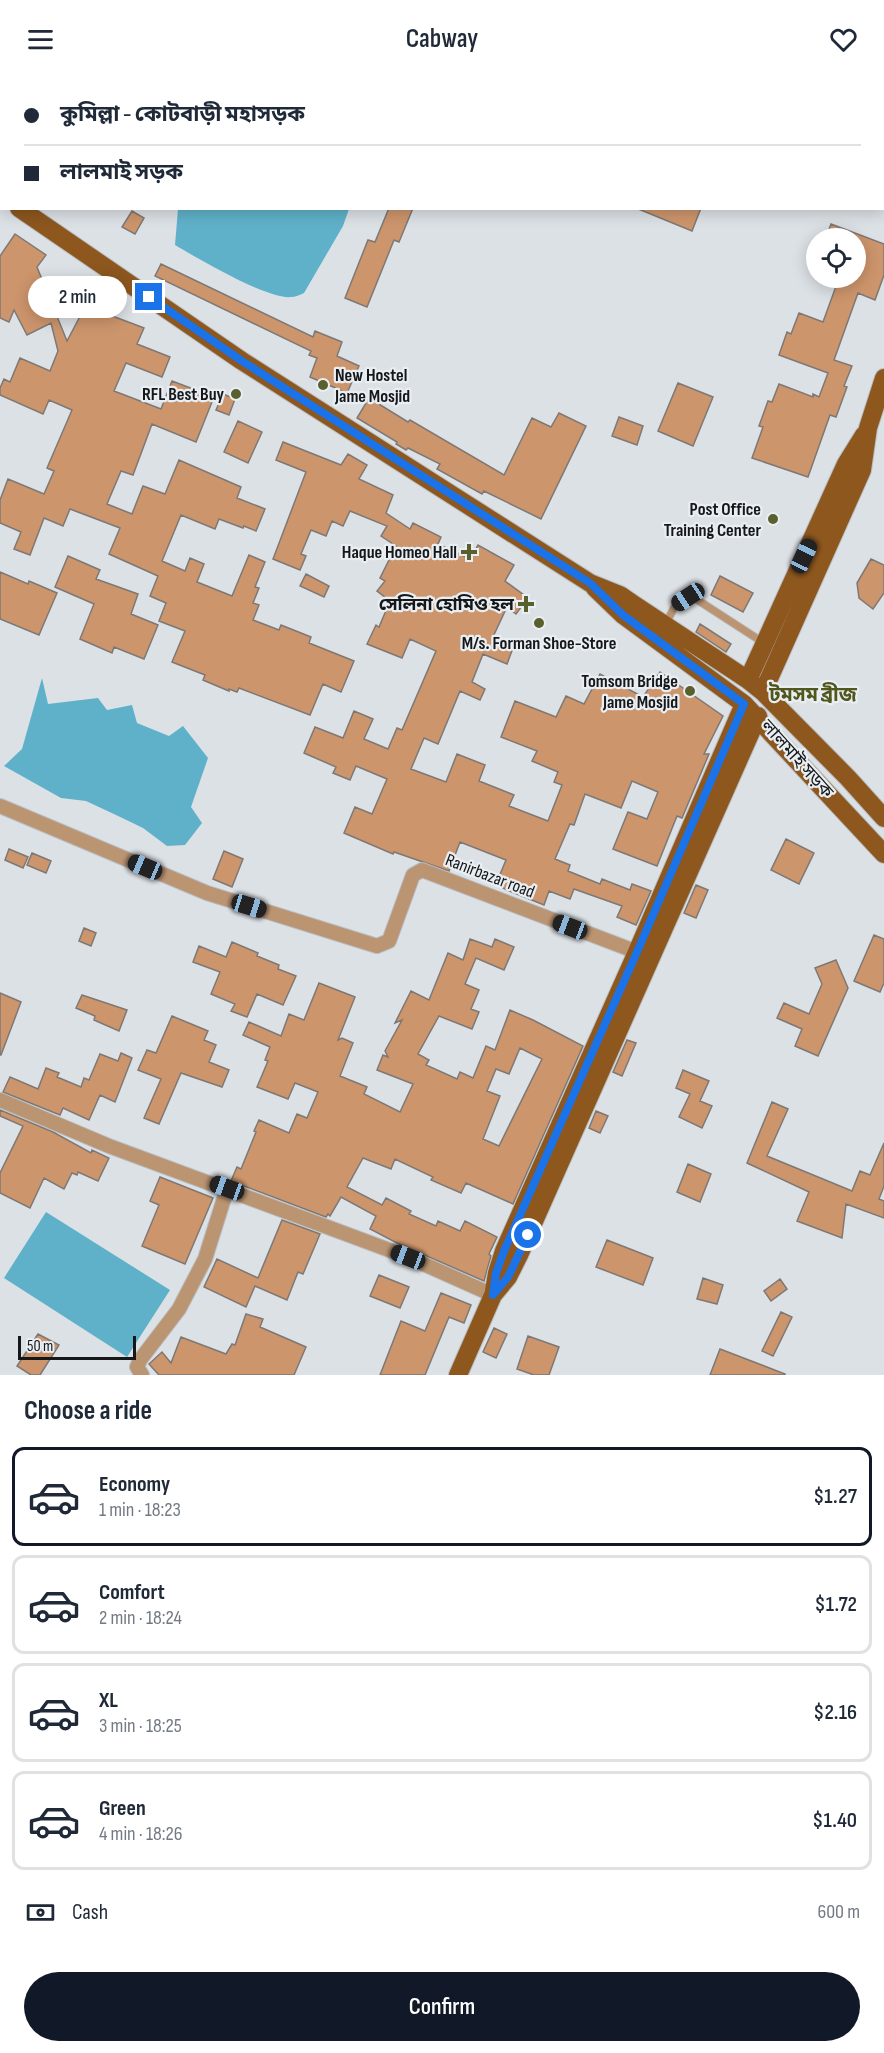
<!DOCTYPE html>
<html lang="en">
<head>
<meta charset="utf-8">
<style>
  body { margin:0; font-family:"Sofia Sans Condensed","Noto Sans Bengali",sans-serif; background:#f6f6f7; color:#1f2937; height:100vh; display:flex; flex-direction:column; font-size:22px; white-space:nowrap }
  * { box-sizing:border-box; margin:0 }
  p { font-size:20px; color:#747a83 }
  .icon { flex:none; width:33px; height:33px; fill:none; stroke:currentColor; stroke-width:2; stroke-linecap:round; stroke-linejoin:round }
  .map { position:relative; height:1297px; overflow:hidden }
  .panel { display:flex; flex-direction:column; background:#fff; flex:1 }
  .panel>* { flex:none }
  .guide { position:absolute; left:0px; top:0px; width:885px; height:132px; box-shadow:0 3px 15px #0003; display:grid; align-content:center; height:132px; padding:0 24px; background:#fff }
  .fabs { position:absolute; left:806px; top:150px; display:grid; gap:12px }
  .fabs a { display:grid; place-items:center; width:60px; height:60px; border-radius:50%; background:#fff; box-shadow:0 3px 15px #0003; font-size:30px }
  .scale { position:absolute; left:18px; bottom:15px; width:118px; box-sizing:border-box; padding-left:6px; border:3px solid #151719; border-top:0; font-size:16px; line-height:21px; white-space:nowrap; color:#151719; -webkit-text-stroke:4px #e9eef3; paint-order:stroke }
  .end { position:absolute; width:27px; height:27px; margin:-14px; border:8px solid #1a73e8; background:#fff; box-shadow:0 0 0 3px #fff }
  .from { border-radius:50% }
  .bubble { position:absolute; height:42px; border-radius:21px; background:#fff; box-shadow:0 3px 15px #0003; font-size:20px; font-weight:600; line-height:42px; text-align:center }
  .car { position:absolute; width:18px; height:36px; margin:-18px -9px; border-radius:8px; box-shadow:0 0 4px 2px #0007; background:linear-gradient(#222 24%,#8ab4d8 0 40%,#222 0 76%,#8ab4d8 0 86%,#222 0) }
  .guide b { display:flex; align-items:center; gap:21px; height:57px; font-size:22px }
  .guide b+b { border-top:2px solid #e0e1e3 }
  .guide i { width:15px; height:15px; background:#1f2937 }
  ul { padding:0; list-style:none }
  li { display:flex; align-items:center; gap:18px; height:99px; margin:0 12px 9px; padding:0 12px; border:3px solid #e0e1e3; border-radius:12px }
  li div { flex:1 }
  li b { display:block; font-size:22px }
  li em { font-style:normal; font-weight:600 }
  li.on { border-color:#111827 }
  li>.icon { width:54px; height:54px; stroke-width:1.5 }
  h2 { padding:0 24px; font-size:27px; line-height:72px }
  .pay { display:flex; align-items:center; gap:15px; height:66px; padding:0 24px; font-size:22px }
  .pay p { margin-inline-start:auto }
  .action { display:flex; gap:12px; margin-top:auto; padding:12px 24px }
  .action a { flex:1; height:69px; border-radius:36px; background:#111827; color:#fff; font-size:24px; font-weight:600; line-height:69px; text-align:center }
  header { display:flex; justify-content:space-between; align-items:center; height:78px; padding:0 24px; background:#fff; font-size:27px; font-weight:600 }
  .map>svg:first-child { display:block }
  .water { fill:#5fb1c9 }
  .building { fill:#cd956c; stroke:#7e7875; stroke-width:1.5; fill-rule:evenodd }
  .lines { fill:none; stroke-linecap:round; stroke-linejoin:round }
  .lane-casing { stroke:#b8bdc1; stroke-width:9 }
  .street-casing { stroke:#b8bdc1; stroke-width:16 }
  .primary-casing { stroke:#b8bdc1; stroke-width:20 }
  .lane { stroke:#bb9472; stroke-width:7 }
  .street { stroke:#bb9472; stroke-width:14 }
  .primary { stroke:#8d571e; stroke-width:18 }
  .route { stroke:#1a73e8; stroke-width:8 }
  .poi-dot { fill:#595f2d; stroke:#e9eef3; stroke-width:2 }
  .labels { text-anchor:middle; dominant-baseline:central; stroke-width:4.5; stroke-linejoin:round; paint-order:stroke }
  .poi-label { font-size:18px; font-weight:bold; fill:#151719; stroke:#e9eef3; text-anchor:end }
  .street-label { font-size:18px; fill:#151719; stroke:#e9eef3 }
  .neighbourhood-label { font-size:20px; font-weight:bold; fill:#50561c; stroke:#e9eef3 }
</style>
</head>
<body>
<header><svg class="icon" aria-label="menu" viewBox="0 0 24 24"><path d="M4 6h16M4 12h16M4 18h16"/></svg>Cabway<svg class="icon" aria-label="heart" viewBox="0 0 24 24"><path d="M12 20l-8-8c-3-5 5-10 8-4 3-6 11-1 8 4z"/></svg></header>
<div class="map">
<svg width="884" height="1297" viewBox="0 0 884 1297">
  <rect width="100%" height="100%" fill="#dce1e6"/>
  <path class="water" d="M 178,131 L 178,130 L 349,131 L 343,148 L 304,215 C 300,217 295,219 291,219 C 268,222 197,180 175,167 Z
    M 42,600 L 48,626 L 98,620 L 107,632 L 132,627 L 137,645 L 169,658 L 183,648 L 208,680 L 191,729 L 202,745 L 185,767 L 167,768 L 143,750 L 116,737 L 86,723 L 61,720 L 4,688 L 22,671 Z
    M 46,1134 L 170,1212 L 127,1279 L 4,1200 Z"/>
  <path class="building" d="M 389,130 L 413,130 L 399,164 L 394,162 L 367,229 L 345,220 L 368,162 L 375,164 Z
    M 636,130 L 701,130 L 692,153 Z
    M 132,133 L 144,140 L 135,156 L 122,149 Z
    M 831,146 L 884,166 L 884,197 L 875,222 L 858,215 L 834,282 L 852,288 L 844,308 L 847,309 L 836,339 L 830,337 L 808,399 L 752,380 L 763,349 L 759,348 L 768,323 L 772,324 L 779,306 L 813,319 L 813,316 L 819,319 L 828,295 L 779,277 L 787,254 L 791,256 L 799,235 L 823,244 L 839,200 L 855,200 L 855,160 L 826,160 Z
    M 15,156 L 46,177 L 37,189 L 67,263 L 87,225 L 115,239 L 144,250 L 137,266 L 170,279 L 162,299 L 126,285 L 114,313 L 161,331 L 172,303 L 214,319 L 196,364 L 152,346 L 133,397 L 121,393 L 107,426 L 132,436 L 143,408 L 165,416 L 179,382 L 241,409 L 237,420 L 265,431 L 256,453 L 244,448 L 243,450 L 219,441 L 215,451 L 181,437 L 162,483 L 185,493 L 190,480 L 204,486 L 197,504 L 232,518 L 249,477 L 265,484 L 255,509 L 259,510 L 253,525 L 259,527 L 253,542 L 279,552 L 281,547 L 311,559 L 309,565 L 354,583 L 341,614 L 323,606 L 310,637 L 239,610 L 237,614 L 229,611 L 229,613 L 203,602 L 205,597 L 172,584 L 185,553 L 159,543 L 166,525 L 150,518 L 158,498 L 109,476 L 120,450 L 70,431 L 63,448 L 44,440 L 30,477 L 14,471 L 21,454 L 0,445 L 0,422 L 8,401 L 44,416 L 54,393 L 47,390 L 72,332 L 49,322 L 43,336 L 0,317 L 0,310 L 4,301 L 10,304 L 20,280 L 50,293 L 58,273 L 51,245 L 27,257 L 14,232 L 9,244 L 0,240 L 0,178 Z
    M 161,186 L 313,259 L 315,253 L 342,264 L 337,278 L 359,288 L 347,315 L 310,299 L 317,280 L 309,277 L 311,273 L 155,198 Z
    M 678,305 L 713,319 L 693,368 L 658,353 Z
    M 223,316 L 235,321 L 229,337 L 216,332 Z
    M 369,320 L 408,344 L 410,342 L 504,397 L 532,340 L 551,349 L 559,335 L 586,348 L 541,441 L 484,413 L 482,416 L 437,391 L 440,386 L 408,370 L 406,372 L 396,366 L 397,364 L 357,340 Z
    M 619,339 L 643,348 L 637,367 L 612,358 Z
    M 238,343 L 262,354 L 248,385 L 224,374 Z
    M 283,364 L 341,387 L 348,376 L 367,387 L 359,401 L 393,417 L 386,435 L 410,451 L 413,445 L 441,459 L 438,466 L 470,481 L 478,467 L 514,487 L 505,503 L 528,520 L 516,536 L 507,529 L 492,561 L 513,570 L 507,586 L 483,576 L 472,604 L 485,611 L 480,622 L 460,613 L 438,666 L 424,660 L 411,691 L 446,704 L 457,676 L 485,687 L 479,703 L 514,717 L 509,728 L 548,743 L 562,707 L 554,704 L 558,694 L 532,683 L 537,673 L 501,659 L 515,623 L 556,639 L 566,618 L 584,626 L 600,596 L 643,619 L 660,594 L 723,638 L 704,676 L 709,676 L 682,740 L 677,738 L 657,788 L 613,771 L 628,734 L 647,741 L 658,714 L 632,703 L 621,730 L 585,716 L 574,747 L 570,746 L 555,781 L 570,787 L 568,793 L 600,806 L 602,801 L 630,812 L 632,806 L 651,813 L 636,847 L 617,839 L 622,828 L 574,811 L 570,821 L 549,813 L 544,827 L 507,812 L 496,806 L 506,782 L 460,764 L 449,793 L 394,774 L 393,776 L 344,755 L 355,729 L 372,736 L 387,701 L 356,688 L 350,702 L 333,695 L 336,689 L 304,675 L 315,649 L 343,660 L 354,633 L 373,641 L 364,661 L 388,671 L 397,650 L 402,652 L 436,573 L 410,561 L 402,580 L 367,566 L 376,547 L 379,549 L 390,523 L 377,513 L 385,503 L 380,500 L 396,468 L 381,458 L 387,448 L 350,433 L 343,448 L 332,443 L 326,458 L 311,452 L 301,476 L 306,478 L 300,492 L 273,481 L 306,394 L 276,382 Z
    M 68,478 L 100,492 L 96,501 L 138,516 L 131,536 L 158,547 L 144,581 L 114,569 L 112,575 L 80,561 L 94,526 L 55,509 Z
    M 871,481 L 884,487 L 884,515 L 873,531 L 859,520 L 857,505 Z
    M 0,494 L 28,506 L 29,503 L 57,515 L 39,557 L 0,541 Z
    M 306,496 L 329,508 L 324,519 L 300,508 Z
    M 720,498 L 753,515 L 743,534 L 711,517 Z
    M 700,546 L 731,566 L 726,574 L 696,554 Z
    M 786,761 L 814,775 L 799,806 L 771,792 Z
    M 9,771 L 28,779 L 23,790 L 5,782 Z
    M 224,773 L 243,781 L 232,809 L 213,801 Z
    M 32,775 L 51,783 L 46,795 L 27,787 Z
    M 696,807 L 708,812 L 696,840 L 684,835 Z
    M 84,850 L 96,855 L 91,868 L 79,863 Z
    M 874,857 L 884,861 L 884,905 L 880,914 L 854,903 Z
    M 470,861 L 492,869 L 495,861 L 514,869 L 504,892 L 476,880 L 465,906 L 479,912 L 471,931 L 479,934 L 472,951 L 439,938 L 418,976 L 429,982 L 426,987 L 457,1001 L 460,994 L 473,1000 L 486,968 L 495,972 L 510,932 L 533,942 L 583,968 L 513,1126 L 466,1105 L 461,1115 L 431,1102 L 433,1099 L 395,1081 L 391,1091 L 363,1080 L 347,1109 L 382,1127 L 386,1120 L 411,1133 L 409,1136 L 436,1148 L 438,1143 L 460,1153 L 465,1143 L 497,1159 L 489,1176 L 491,1178 L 484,1203 L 397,1165 L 370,1151 L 376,1138 L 341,1119 L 330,1138 L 328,1136 L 326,1139 L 231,1103 L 237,1089 L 241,1091 L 256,1054 L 254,1053 L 259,1042 L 289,1055 L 297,1036 L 307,1040 L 318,1014 L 295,1005 L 288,1021 L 257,1009 L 268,983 L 265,982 L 270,969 L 243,957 L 249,944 L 281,958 L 289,936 L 304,942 L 319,905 L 355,919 L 338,962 L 342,960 L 353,965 L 340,998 L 367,1009 L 364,1016 L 400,1034 L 413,1006 L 377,992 L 383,977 L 388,979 L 385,973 L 402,942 L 395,945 L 411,913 L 429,922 L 448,875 L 463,882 ZM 520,970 L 542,981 L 499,1068 L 483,1061 L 500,1018 L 487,1013 L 496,991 L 509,996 Z
    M 232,864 L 258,875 L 257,878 L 279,887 L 278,891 L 296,898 L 283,927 L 257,916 L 247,939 L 231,933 L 235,926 L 211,916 L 220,894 L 193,884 L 199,868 L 226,879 Z
    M 836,882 L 848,910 L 818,978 L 795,968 L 802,951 L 777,940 L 784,925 L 809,936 L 822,906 L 815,890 Z
    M 0,915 L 21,924 L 1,977 L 0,977 Z
    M 82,917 L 127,932 L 119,953 L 94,942 L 95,938 L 76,930 Z
    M 172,938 L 208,953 L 204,962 L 216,967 L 209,984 L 229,992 L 222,1009 L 181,995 L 159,1046 L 144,1040 L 161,1001 L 138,992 L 147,972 L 156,975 Z
    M 627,962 L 636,965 L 622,998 L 613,994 Z
    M 121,975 L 132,980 L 115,1024 L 100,1017 L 89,1042 L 63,1030 L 60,1037 L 3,1014 L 10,999 L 38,1011 L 46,990 L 59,995 L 57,999 L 81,1009 L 84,1000 L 89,1002 L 100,976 L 118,983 Z
    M 683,992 L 709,1003 L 700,1023 L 712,1028 L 702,1050 L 679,1039 L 690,1016 L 676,1010 Z
    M 772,1024 L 788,1031 L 767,1078 L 852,1113 L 860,1093 L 870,1097 L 884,1065 L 884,1108 L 879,1121 L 884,1123 L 884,1140 L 846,1126 L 842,1160 L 797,1143 L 809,1114 L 747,1085 Z
    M 0,1032 L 53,1054 L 91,1075 L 92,1072 L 109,1080 L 98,1103 L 78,1094 L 77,1097 L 72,1095 L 64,1111 L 44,1100 L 30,1130 L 0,1115 L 0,1095 L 23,1048 L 0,1038 Z
    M 596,1033 L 608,1038 L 600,1055 L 589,1050 Z
    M 688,1086 L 711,1096 L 700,1124 L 677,1114 Z
    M 160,1099 L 213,1120 L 185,1186 L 142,1168 L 159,1127 L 150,1123 Z
    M 282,1142 L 320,1156 L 303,1196 L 298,1194 L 287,1222 L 255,1208 L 246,1229 L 204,1209 L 217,1181 L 258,1200 Z
    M 607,1162 L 653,1180 L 643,1207 L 596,1189 Z
    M 379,1197 L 409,1209 L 400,1230 L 370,1218 Z
    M 703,1200 L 723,1207 L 717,1226 L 697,1221 Z
    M 780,1201 L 787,1211 L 771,1223 L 764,1213 Z
    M 441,1215 L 471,1227 L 464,1245 L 449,1239 L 425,1297 L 380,1297 L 401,1243 L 425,1253 Z
    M 781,1234 L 792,1239 L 773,1278 L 762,1273 Z
    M 246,1236 L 263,1241 L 260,1249 L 306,1269 L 294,1297 L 159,1297 L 149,1286 L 162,1274 L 171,1285 L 181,1259 L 226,1276 L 232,1266 L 235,1267 Z
    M 494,1250 L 507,1256 L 496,1280 L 483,1274 Z
    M 38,1256 L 59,1267 L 40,1297 L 31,1297 L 17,1288 Z
    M 528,1258 L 559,1269 L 549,1297 L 534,1297 L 517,1291 Z
    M 720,1271 L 785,1296 L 785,1297 L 710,1297 Z"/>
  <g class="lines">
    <defs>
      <path id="lane" d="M 665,547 L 675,528 L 688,519 L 696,521 L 764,565"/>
      <path id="street" d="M 0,728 L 207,815 L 377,868 L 389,863 L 413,797 L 422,792 L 637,874
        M 0,1022 L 109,1068 L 408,1179 L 493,1217
        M 142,1297 L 137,1289 L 140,1282 L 179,1231 L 205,1181 L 227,1111"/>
      <path id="primary" d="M 0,118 L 2,119
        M 19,130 L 242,283 L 590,505 L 620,517 L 633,526 L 748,602 L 763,614 L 848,700 L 884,740
        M 595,510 L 623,537 L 744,626 L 884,776
        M 748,602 L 846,386 L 864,357
        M 763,614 L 862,392 L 868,350 L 884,300
        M 494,1213 L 497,1195 L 504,1173 L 637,874 L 744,626
        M 458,1297 L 493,1217 L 508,1199 L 519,1177 L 758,638"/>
    </defs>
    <use href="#lane" class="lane-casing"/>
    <use href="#street" class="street-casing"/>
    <use href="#primary" class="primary-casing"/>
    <use href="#lane" class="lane"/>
    <use href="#street" class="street"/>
    <use href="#primary" class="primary"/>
  </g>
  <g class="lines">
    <path class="route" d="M 149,219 L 242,283 L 590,505 L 623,537 L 744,626 L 637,874 L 504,1173 L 496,1195 L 493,1217 L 508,1199 L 528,1157"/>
  </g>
  <g class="poi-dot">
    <circle cx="323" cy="307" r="6"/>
    <circle cx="236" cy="316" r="6"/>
    <circle cx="773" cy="441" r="6"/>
    <path d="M466 465h6v6h6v6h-6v6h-6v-6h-6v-6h6z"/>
    <path d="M523 517h6v6h6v6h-6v6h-6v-6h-6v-6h6z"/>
    <circle cx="539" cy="545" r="6"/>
    <circle cx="690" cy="613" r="6"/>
  </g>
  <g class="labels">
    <g class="poi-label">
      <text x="335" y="297" text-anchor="start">New Hostel<tspan x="335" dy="21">Jame Mosjid</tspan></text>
      <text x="224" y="316">RFL Best Buy</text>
      <text x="761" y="431">Post Office<tspan x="761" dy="21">Training Center</tspan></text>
      <text x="457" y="474">Haque Homeo Hall</text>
      <text x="514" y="526">সেলিনা হোমিও হল</text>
      <text x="539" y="565" text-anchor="middle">M/s. Forman Shoe-Store</text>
      <text x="678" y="603">Tomsom Bridge<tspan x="678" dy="21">Jame Mosjid</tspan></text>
    </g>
    <g class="street-label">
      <text transform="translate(797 681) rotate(48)">লালমাই সড়ক</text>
      <text transform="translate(490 798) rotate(21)">Ranirbazar road</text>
    </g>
    <g class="neighbourhood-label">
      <text x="813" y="617">টমসম ব্রীজ</text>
    </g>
  </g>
</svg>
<div class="fabs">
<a><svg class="icon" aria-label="locate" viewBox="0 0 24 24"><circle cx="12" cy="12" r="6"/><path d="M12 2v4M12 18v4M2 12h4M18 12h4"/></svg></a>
</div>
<div class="scale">50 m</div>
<i class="end from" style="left:528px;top:1157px"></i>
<i class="end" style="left:149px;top:219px"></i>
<div class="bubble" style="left:28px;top:198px;width:99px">2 min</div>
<i class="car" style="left:804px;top:478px;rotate:25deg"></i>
<i class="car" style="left:688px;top:519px;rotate:237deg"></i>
<i class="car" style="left:145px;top:789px;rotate:293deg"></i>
<i class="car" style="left:249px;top:828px;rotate:107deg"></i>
<i class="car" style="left:570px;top:849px;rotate:291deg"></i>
<i class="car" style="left:227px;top:1110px;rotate:290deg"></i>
<i class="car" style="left:408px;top:1179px;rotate:291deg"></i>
<div class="guide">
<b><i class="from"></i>কুমিল্লা - কোটবাড়ী মহাসড়ক</b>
<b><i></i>লালমাই সড়ক</b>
</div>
</div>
<section class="panel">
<h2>Choose a ride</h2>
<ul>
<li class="on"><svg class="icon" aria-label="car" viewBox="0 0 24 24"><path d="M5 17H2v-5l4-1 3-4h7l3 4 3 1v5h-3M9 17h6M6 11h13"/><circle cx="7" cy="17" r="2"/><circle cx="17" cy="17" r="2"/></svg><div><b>Economy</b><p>1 min · 18:23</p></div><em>$1.27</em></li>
<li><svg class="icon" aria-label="car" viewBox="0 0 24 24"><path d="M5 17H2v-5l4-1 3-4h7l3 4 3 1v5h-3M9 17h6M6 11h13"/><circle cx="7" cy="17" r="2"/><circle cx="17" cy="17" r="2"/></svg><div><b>Comfort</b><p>2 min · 18:24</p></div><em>$1.72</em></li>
<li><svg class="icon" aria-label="car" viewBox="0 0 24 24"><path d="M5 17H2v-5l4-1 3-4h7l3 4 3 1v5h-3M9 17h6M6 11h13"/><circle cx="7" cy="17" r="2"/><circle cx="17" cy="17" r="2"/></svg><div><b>XL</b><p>3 min · 18:25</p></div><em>$2.16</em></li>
<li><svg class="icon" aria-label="car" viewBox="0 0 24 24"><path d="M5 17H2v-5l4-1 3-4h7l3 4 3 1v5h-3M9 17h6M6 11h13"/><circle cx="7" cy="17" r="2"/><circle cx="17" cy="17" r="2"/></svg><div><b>Green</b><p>4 min · 18:26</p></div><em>$1.40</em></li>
</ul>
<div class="pay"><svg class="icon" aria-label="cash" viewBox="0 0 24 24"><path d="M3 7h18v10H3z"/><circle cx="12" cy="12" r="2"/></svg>Cash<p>600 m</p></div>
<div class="action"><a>Confirm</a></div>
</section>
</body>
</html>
